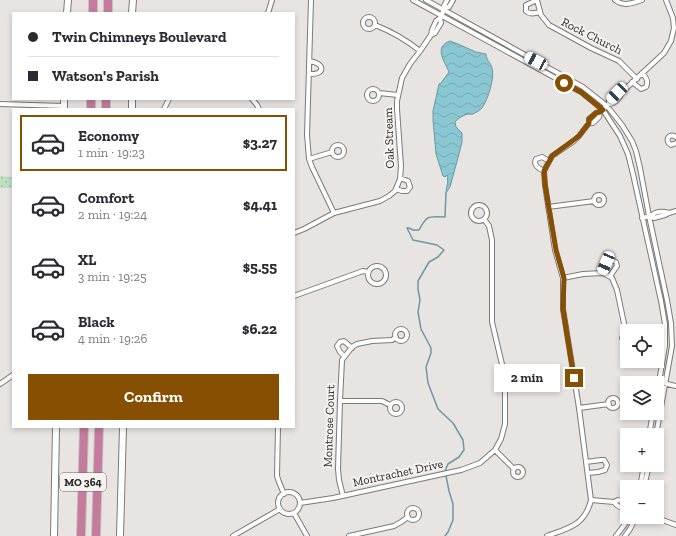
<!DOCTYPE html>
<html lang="en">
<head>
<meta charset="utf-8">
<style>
  body { margin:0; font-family:"Zilla Slab",serif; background:#f2f2f3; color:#2b2b33; height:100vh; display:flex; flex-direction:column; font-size:15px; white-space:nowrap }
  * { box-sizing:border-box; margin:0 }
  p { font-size:13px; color:#7c7c81 }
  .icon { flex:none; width:22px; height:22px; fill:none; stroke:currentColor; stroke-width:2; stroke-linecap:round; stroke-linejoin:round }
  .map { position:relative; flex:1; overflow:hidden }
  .sheet { position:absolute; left:12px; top:108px; width:283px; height:320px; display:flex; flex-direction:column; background:#fff; border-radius:0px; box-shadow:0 2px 6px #0003 }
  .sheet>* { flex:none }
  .guide { position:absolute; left:12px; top:12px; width:283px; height:88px; border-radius:0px; box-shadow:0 2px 6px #0003; display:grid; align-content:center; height:88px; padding:0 16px; background:#fff }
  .controls { position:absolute; left:620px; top:324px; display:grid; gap:8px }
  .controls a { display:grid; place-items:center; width:44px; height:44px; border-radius:0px; background:#fff; box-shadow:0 2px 6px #0003; font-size:20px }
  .end { position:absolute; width:18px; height:18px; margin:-9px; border:5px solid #874f01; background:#fff; box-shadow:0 0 0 2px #fff }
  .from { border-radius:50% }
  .bubble { position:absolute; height:28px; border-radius:0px; background:#fff; box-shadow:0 2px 6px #0003; font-size:13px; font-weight:700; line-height:28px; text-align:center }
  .car { position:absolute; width:12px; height:24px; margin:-12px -6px; border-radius:5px; box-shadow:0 0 3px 1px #0007; background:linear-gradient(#fff 24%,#345 0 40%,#fff 0 76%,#345 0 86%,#fff 0) }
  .guide b { display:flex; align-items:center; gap:14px; height:38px; font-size:15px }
  .guide b+b { border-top:1px solid #e1e1e2 }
  .guide i { width:10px; height:10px; background:#2b2b33 }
  ul { padding:7px 0 0; list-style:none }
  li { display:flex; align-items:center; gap:12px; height:56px; margin:0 8px 6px; padding:0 8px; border:2px solid transparent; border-radius:0px }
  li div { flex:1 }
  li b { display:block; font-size:15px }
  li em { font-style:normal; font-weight:700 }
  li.active { border-color:#874f01 }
  li>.icon { width:36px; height:36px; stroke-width:1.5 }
  .primary-button { display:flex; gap:8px; margin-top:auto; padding:8px 16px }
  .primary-button a { flex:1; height:46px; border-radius:0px; background:#874f01; color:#fff; font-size:16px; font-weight:700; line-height:46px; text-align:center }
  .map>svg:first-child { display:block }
  .park { fill:url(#park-dots) }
  .water { fill:url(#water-waves); stroke:#6d98a0 }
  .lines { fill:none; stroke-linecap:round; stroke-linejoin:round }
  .stream { stroke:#6d98a0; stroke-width:1.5 }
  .street-casing { stroke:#7d7977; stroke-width:6 }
  .secondary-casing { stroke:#7d7977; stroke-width:8 }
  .highway-casing { stroke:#c4c3c3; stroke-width:10 }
  .street { stroke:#fff; stroke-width:4 }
  .secondary { stroke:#fff; stroke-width:6 }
  .highway { stroke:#c57b9c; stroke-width:8 }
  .route { stroke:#874f01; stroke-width:5 }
  .labels { text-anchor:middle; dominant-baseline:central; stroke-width:4; stroke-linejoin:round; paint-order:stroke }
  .shield { fill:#f6f2ef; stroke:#686564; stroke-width:1 }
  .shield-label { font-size:11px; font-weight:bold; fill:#2b2929 }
  .street-label { font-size:12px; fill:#2b2929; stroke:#f6f2ef }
</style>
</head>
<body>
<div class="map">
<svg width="676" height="536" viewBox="0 0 676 536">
  <defs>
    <pattern id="park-dots" width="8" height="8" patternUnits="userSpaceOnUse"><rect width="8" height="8" fill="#bedfc3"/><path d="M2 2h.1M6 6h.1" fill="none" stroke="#a3bfa8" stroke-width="1.8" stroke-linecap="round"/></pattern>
    <pattern id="water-waves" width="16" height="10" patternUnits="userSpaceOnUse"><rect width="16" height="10" fill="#89c8d3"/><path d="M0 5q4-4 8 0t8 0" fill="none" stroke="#76acb5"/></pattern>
  </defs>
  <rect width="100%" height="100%" fill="#e8e4e2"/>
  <path class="park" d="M 0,176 L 13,177 L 13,188 L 0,188 Z"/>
  <path class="water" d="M 450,41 L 458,44 L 476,52 L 486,54 C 486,60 491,63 492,68 C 495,77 488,100 482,108 C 480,110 477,112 475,113 C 471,115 472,114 468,114 C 464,115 458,118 455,122 L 456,127 L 462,133 L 462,142 L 459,154 L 450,187 L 446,193 C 446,187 449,182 447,175 L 445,177 L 443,176 L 436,154 L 433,120 L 433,111 L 439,84 L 441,83 L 449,72 C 445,62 433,47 450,41 Z"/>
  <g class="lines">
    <path class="stream" d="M 445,536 L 448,532 L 453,520 L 453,504 L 449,491 L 445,471 L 448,464 L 459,457 L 464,450 L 463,440 L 453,423 L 438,409 L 428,383 L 426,367 L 431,353 L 431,348 L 421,329 L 418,312 L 420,300 L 418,289 L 418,281 L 429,262 L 438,257 L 444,250 L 437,245 L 413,240 L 407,228 L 409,228 L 413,230 L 419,230 C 428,214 428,217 445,217 L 446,193"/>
    <defs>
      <path id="street" d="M 311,0 L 307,135 L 309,159 L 312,167 L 334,213
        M 413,0 L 581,92 L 603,110 L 620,136 L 628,154 L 633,174 L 661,301 L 665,324 L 665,346 L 657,394
        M 426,0 L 583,87 L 607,106 L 622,125 L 632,141 L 636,151 L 640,168 L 649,216 L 667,300 L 671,323 L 672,346 L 656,435
        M 615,0 C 624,7 633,3 642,0
        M 445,8 L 449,7 L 453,0
        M 540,12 C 535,13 530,15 526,11 L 526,5 L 537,0 L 538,4 L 541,15 L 549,25 L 591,48 L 619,61 L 637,79
        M 268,13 L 272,0
        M363 23a6 6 0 1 1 12 0a6 6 0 1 1-12 0Z
        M 375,25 C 393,32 405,39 420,51
        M 431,35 L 435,33 L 441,23 L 440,18
        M 309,74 C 326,75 325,63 309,61
        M 632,82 L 641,89 L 646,87 C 649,81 646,77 642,73
        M367 95a6 6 0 1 1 12 0a6 6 0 1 1-12 0Z
        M 379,93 L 398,95
        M 252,99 L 257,105 L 259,109
        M 0,104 L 64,106
        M 609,104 L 609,101 L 617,93 L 622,92
        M 164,109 L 169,99
        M 589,123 L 593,123 L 599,117 L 600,112
        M 676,137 C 669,132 664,141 671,145 L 676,143
        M332 151a6 6 0 1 1 12 0a6 6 0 1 1-12 0Z
        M 309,159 L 332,152
        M 544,171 C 538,168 533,165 536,159 L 542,157 L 549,161
        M 396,189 L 402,191 L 407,191 L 410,187 L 408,181 L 400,178
        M594 200a5 5 0 1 1 10 0a5 5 0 1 1-10 0Z
        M471 213a8 8 0 1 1 16 0a8 8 0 1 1-16 0Z
        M 548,207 L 594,201
        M 651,216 C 655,211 663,211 669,213
        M 642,218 L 651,216 L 654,218 L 665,215 L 669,213 L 676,211
        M 294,233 L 304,229 L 334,213 L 380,201 L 389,196 L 395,191 L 400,179 L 401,166 L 397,109 L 397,101 L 402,78 L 410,64 L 420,51 L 431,35 L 432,30 L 436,21 L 440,18 L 445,8 L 444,6 L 447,0
        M368 275a9 9 0 1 1 18 0a9 9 0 1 1-18 0Z
        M 602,273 L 608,261 L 611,260 L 616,262 L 617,266 L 610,276
        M 563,278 L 583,274 L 603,273 L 612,278 L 617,290 L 626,333
        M 294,296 L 363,271 L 368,272
        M395 335a6 6 0 1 1 12 0a6 6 0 1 1-12 0Z
        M 627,333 L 624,334 L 622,338 L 624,341 L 627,343
        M 344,356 L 340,352 L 337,346 L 340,342 L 344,341 L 352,348
        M 659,382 L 676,386
        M 0,384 L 13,375
        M608 403a5 5 0 1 1 10 0a5 5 0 1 1-10 0Z
        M 340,401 L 382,401 L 390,405
        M390 408a6 6 0 1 1 12 0a6 6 0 1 1-12 0Z
        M 579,408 L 609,404
        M 278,427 L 277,476 L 279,482 L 284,494
        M 649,435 L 653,413
        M 495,450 L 514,469
        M 586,462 L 601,460 L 604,460 L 607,465 L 605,470 L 598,472 L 588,473
        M513 472a5 5 0 1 1 10 0a5 5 0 1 1-10 0Z
        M 640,487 L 644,465
        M 644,487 L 649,465
        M278 503a11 11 0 1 1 22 0a11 11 0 1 1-22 0Z
        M 343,496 L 339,480 L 338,469 L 340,401 L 342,360 L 352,347 L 357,344 L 372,341 L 392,340 L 396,337
        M 591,500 L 614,502 C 617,506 622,509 627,508
        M 614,502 L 618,500 L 627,503
        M 300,503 L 333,498 L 461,470 L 480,463 L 495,450 L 501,439 L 505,424 L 505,377 L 492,322 L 492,240 L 489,226 L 484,219
        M407 514a6 6 0 1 1 12 0a6 6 0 1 1-12 0Z
        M 294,513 L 307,536
        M 648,517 L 657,518 L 676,525
        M 233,536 L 280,509
        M 349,536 L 394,526 L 401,522 L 408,517
        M 547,536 C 569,528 585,525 591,500 L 579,408 L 563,309 L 563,278 L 555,250 L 545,185 L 544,171 L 552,156 L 574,141 L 579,136 L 589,123 L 589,119 L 596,113 L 600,112 L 609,104 C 615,104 620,98 622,92 L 664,53 L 671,41 L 674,28 L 673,18 L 666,0
        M 616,536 L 625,524 L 629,517
        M 625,536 L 630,529 L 636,517"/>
      <path id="secondary" d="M 67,13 L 68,0
        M 132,13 L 133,0
        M 64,109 L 64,99
        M 132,109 L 132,99
        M 54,536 L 56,427
        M 120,536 L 123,427"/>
      <path id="highway" d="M 93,13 L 93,0
        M 108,13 L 108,0
        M 91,109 L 91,99
        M 106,109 L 106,99
        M 81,536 L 84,427
        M 96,536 L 99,427"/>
    </defs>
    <use href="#street" class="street-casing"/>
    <use href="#secondary" class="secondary-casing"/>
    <use href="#highway" class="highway-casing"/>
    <use href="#street" class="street"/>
    <use href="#secondary" class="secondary"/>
    <use href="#highway" class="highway"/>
  </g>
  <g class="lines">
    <path class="route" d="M 564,83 L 581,92 L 603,110 L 600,112 L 596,113 L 589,119 L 589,123 L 579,136 L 552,156 L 544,171 L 545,185 L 556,250 L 564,278 L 563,309 L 574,378"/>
  </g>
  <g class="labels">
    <rect class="shield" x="60" y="473" width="46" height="18" rx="3"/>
    <g class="shield-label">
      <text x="83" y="482">MO 364</text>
    </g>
    <g class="street-label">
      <text transform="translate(592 36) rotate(27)">Rock Church</text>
      <text transform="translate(389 138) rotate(-92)">Oak Stream</text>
      <text transform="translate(329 426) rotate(-88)">Montrose Court</text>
      <text transform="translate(398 473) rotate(-12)">Montrachet Drive</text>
    </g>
  </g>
</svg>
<div class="controls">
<a><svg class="icon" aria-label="locate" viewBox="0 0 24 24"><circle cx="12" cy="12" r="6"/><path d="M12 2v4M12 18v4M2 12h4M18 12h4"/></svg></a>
<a><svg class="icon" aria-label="layers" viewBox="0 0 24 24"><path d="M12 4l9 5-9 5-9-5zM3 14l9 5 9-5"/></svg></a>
<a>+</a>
<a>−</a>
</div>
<i class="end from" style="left:564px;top:83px"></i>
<i class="end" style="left:574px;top:378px"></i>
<div class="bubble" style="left:494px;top:364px;width:66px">2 min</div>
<i class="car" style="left:536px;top:61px;rotate:298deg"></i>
<i class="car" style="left:617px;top:93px;rotate:225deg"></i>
<i class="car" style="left:606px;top:263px;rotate:203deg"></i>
<div class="guide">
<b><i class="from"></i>Twin Chimneys Boulevard</b>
<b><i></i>Watson's Parish</b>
</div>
<section class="sheet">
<ul>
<li class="active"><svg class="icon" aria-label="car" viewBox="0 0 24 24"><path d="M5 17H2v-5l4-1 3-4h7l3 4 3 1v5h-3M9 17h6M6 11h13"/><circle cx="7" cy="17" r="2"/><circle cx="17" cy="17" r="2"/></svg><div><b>Economy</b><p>1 min · 19:23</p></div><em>$3.27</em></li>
<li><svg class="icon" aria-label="car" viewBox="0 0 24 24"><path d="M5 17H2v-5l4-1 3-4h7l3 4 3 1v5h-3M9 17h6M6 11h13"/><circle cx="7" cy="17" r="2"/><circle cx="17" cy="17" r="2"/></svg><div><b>Comfort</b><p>2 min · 19:24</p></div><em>$4.41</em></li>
<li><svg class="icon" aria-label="car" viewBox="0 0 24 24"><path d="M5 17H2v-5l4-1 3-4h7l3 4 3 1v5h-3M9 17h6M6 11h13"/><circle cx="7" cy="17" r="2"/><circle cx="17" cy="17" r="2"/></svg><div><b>XL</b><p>3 min · 19:25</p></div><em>$5.55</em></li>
<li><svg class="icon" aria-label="car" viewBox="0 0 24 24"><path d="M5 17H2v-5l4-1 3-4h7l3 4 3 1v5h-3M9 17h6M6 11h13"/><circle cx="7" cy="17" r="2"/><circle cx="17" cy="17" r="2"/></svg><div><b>Black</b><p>4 min · 19:26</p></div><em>$6.22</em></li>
</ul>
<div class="primary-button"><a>Confirm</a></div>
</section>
</div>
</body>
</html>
